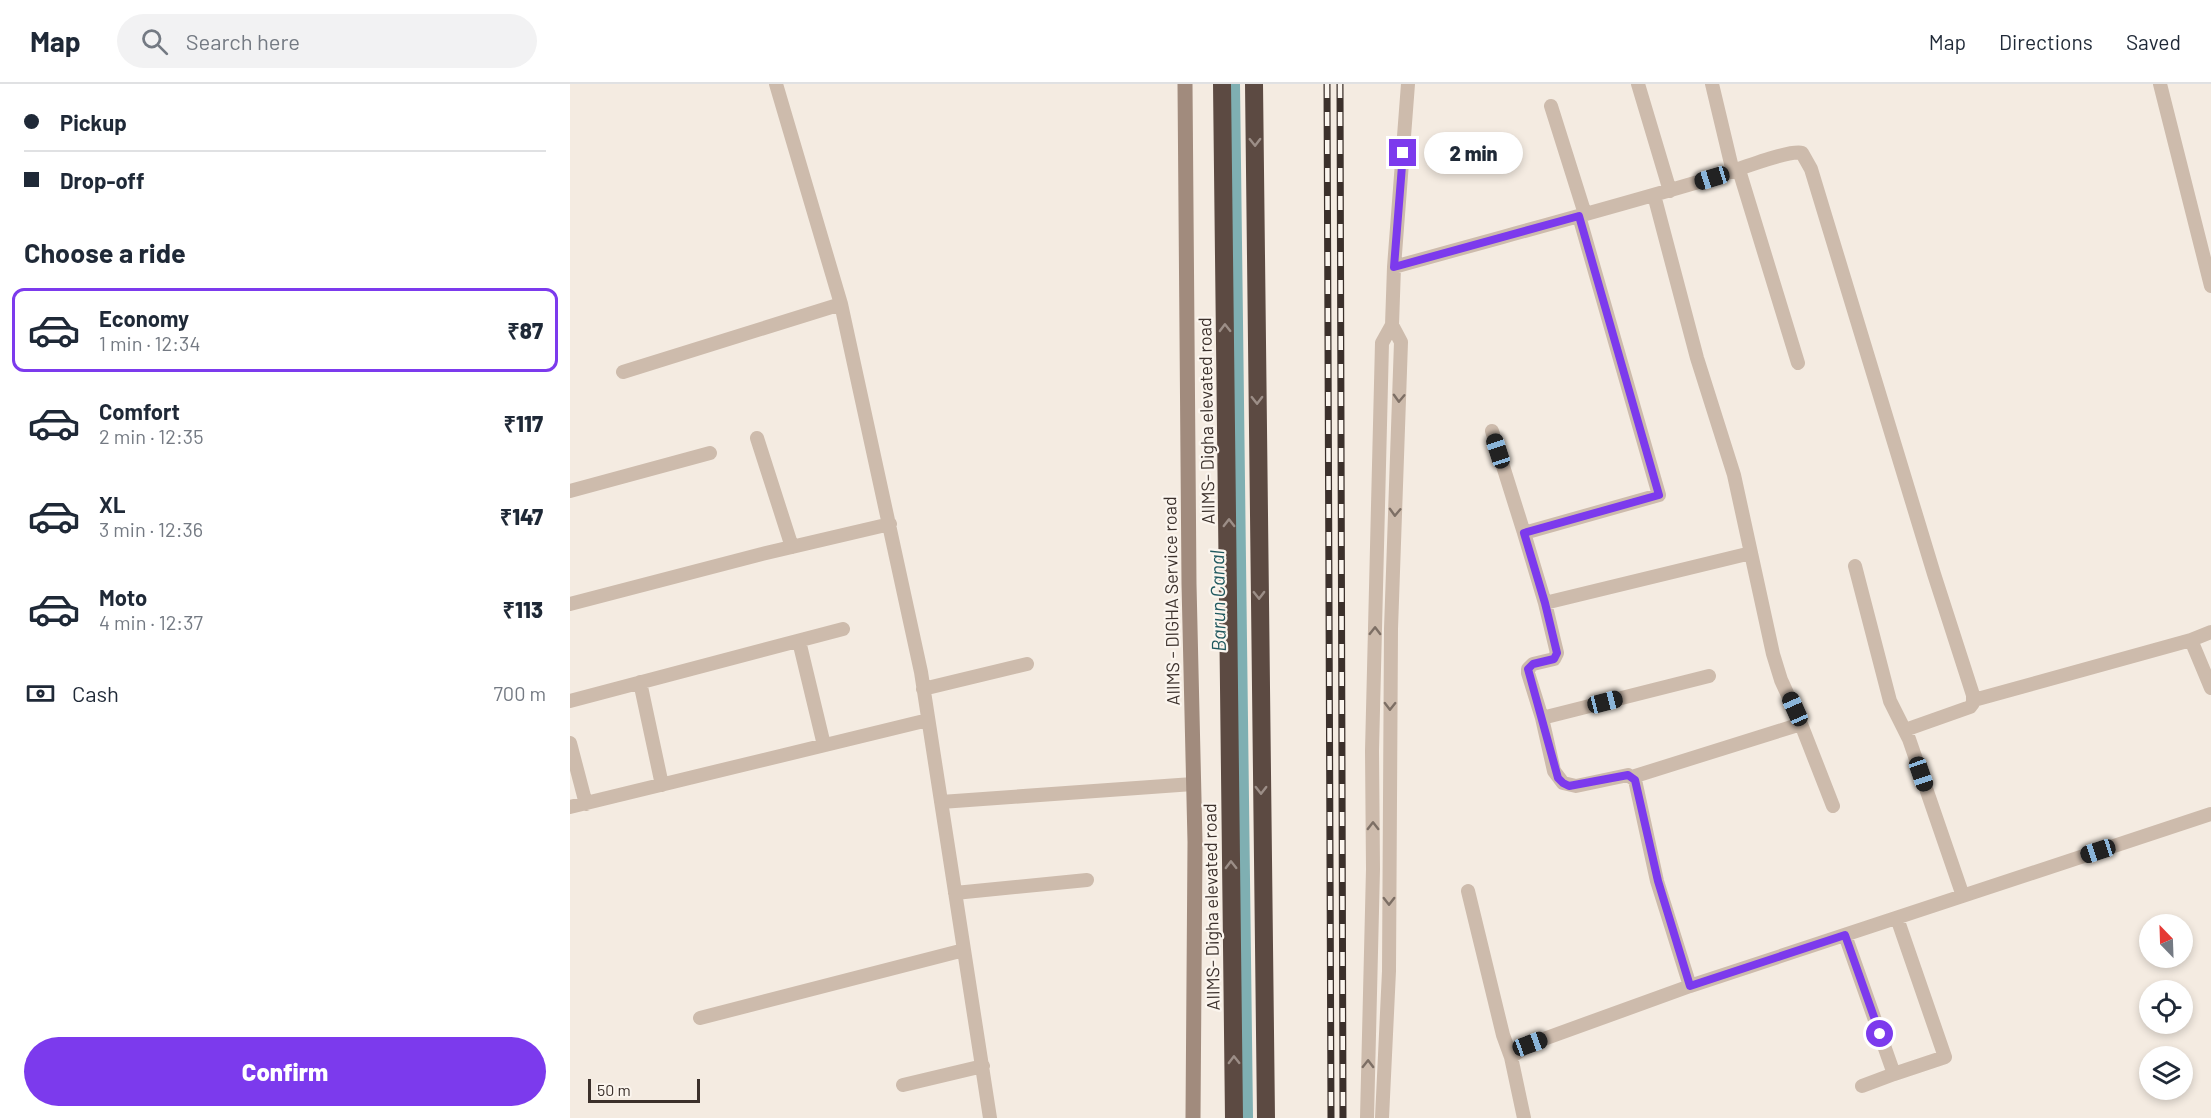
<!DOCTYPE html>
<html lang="en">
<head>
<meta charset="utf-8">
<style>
  body { margin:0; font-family:Barlow,sans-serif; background:#f2f2f3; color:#1f2937; height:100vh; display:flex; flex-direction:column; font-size:22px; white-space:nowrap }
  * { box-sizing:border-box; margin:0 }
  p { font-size:20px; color:#747a83 }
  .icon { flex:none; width:33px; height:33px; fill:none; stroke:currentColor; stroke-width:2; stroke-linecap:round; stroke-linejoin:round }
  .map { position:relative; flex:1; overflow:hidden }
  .details { display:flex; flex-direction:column; background:#fff; width:570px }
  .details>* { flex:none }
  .banner { display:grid; align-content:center; height:132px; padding:0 24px; background:#fff }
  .needle { width:39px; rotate:337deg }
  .controls { position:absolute; left:1569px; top:830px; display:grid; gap:12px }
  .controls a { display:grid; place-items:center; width:54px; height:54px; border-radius:50%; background:#fff; box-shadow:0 3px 9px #0003; font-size:30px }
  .scale { position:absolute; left:18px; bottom:15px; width:112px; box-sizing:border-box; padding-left:6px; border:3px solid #3b302b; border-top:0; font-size:16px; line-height:21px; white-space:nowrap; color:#3b302b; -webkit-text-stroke:4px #fbf5ee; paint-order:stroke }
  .end { position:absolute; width:27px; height:27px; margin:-14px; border:8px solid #7c3aed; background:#fff; box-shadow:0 0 0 3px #fff }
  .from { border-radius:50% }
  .bubble { position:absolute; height:42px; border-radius:21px; background:#fff; box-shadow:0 3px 9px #0003; font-size:20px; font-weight:800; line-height:42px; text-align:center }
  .car { position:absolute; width:18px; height:36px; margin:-18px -9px; border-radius:8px; box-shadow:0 0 4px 2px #0007; background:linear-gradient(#222 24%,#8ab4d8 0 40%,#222 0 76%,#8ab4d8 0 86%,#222 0) }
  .banner b { display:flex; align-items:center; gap:21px; height:57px; font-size:22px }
  .banner b+b { border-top:2px solid #e0e1e3 }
  .banner i { width:15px; height:15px; background:#1f2937 }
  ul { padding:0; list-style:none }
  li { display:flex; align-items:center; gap:18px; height:84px; margin:0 12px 9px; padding:0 12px; border:3px solid transparent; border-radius:12px }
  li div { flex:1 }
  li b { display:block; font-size:22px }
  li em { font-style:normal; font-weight:800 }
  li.selected { border-color:#7c3aed }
  li>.icon { width:54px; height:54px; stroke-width:1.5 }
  h2 { padding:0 24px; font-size:27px; line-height:72px }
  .pay { display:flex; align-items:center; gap:15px; height:66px; padding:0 24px; font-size:22px }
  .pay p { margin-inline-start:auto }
  .cta { display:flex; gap:12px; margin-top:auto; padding:12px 24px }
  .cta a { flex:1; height:69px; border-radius:36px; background:#7c3aed; color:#fff; font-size:24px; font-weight:800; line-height:69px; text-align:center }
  header { display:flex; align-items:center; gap:36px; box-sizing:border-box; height:84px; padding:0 30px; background:#fff; border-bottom:2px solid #e0e1e3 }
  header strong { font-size:28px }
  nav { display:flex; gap:33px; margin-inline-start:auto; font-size:21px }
  .search { width:420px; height:54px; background:#f2f2f3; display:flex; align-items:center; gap:15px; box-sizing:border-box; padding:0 21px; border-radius:33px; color:#747a83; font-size:22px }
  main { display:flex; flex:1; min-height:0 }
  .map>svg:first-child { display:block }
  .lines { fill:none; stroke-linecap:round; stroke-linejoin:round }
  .canal { stroke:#7fafb2; stroke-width:16 }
  .street { stroke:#cdbbac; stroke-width:14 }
  .secondary { stroke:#a18b7d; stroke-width:15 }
  .highway { stroke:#5c4a42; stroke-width:18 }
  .rail-casing { stroke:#3b302b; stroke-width:7 }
  .rail { stroke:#fbf5ee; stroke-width:4.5; stroke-dasharray:14; stroke-linecap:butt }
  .oneway { stroke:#9c8e87 }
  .oneway2 { stroke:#7d6f65 }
  .route { stroke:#7c3aed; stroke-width:8 }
  .labels { text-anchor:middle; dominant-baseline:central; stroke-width:4.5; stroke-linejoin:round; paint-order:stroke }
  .street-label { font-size:18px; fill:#3b302b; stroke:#fbf5ee }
  .water-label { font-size:20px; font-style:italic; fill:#1f585e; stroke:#fbf5ee }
</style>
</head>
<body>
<header>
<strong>Map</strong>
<div class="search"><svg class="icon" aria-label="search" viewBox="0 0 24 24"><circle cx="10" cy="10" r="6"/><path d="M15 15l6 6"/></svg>Search here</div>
<nav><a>Map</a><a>Directions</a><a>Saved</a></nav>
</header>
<main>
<section class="details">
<div class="banner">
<b><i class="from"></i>Pickup</b>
<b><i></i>Drop-off</b>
</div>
<h2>Choose a ride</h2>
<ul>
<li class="selected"><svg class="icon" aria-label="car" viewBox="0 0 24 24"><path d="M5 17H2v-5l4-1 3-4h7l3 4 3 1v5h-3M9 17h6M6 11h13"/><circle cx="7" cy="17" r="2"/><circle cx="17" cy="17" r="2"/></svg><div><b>Economy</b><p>1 min · 12:34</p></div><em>₹87</em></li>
<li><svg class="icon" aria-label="car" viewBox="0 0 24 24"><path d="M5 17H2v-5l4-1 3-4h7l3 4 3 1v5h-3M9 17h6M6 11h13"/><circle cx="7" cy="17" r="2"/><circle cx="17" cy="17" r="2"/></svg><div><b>Comfort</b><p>2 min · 12:35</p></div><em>₹117</em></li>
<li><svg class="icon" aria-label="car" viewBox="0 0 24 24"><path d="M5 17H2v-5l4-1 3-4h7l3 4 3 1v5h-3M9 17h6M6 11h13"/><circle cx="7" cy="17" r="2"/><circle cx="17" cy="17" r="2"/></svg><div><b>XL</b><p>3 min · 12:36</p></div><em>₹147</em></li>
<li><svg class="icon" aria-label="car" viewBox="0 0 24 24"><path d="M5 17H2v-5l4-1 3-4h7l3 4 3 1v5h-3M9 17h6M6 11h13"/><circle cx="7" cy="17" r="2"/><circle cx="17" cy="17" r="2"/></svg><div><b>Moto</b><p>4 min · 12:37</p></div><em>₹113</em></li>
</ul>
<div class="pay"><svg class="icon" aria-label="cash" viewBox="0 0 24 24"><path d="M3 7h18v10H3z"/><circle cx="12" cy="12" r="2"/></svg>Cash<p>700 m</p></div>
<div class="cta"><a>Confirm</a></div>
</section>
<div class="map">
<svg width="1641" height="1034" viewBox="0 0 1641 1034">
  <rect width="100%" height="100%" fill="#f4ebe1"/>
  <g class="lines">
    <path class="canal" d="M 662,0 L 675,1034"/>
    <path class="street" d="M 206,0 L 271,220 L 351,588 L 420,1034
      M 1068,0 L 1100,107
      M 1142,0 L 1163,88
      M 1590,0 L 1641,202
      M 981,22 L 1015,130
      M 1169,86 L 1228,279
      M 1084,111 L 1127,274 L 1164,391 L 1203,570 L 1211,596 L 1231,640 L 1263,722
      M 1009,132 L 1089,411 L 954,449 L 975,519 L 987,569 L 984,575 L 963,580 L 958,585 L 958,589 L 972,634 L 984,687 L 993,699 L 1006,702 L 1058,691 L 1065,696 L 1087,797 L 1120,902
      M 824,183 C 931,153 1038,125 1145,93 C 1162,88 1219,65 1232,69 L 1241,85 L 1364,490 L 1403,611 L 1403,619 L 1400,623 L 1335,646
      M 53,288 L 271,220
      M 922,347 L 954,449
      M 187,354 L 222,463
      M 0,407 L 140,369
      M 1285,482 L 1320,617 L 1339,655 L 1393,812
      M 975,519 L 1181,469
      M 0,520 L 192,470 L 320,440
      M 1641,548 L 1621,556 L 1641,604
      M 229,557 L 254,661
      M 70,598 L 92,701
      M 353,605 L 457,580
      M 1404,616 L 1621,556
      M 0,617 L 273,545
      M 972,634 L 1139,592
      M 0,659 L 16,720
      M 1062,693 L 1231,640
      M 371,718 L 623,700
      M 0,723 L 358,636
      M 898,807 L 933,951 L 941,973
      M 385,809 L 517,796
      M 1275,851 L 1324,990 L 1375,973 L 1327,834
      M 130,934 L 394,866
      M 333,1001 L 413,982
      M 1292,1002 L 1324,990
      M 797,1034 L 803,785 L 802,667 L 812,259 L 822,241
      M 812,1034 L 819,887 L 821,545 L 831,258 L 822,241 L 824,183 L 838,0
      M 954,1034 L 941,973 L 960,960 L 1120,902 L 1641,730"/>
    <path class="secondary" d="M 615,0 L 619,500 L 625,758 L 623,1034"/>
    <path class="highway" d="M 652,0 L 664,1034
      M 684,0 L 696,1034"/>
    <defs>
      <path id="rail" d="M 757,0 L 761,1034
        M 770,0 L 773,1034"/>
    </defs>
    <use href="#rail" class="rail-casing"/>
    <use href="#rail" class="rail"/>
  </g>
  <defs><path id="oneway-chevron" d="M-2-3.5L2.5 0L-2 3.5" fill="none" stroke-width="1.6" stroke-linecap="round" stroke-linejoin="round" transform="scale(1.5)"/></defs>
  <g class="oneway">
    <use href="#oneway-chevron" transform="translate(685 58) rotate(89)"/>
    <use href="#oneway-chevron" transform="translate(655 244) rotate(-91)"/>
    <use href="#oneway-chevron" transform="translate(687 316) rotate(89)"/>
    <use href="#oneway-chevron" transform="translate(659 439) rotate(-90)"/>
    <use href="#oneway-chevron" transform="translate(689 511) rotate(89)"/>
    <use href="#oneway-chevron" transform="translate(691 706) rotate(90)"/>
    <use href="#oneway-chevron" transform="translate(661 781) rotate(-91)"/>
    <use href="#oneway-chevron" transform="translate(664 976) rotate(-91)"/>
  </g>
  <g class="oneway2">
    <use href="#oneway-chevron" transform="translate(829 314) rotate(92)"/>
    <use href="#oneway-chevron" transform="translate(825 428) rotate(92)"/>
    <use href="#oneway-chevron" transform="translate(805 547) rotate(-89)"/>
    <use href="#oneway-chevron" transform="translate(820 622) rotate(91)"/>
    <use href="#oneway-chevron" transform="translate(803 742) rotate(-90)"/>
    <use href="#oneway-chevron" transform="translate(819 817) rotate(90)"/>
    <use href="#oneway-chevron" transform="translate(798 980) rotate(-89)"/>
  </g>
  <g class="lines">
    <path class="route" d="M 833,69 L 824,183 L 1009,132 L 1089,411 L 954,449 L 975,519 L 987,569 L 984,575 L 963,580 L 958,585 L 988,694 L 993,699 L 999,702 L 1058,691 L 1065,696 L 1088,797 L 1120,902 L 1275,851 L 1310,950"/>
  </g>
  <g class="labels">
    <g class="street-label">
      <text transform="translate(636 337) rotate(-91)">AIIMS- Digha elevated road</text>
      <text transform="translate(601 517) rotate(-91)">AIIMS - DIGHA Service road</text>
      <text transform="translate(641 823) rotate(-91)">AIIMS- Digha elevated road</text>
    </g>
    <g class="water-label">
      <text transform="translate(647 517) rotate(-91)">Barun Canal</text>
    </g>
  </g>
</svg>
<div class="controls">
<a><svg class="needle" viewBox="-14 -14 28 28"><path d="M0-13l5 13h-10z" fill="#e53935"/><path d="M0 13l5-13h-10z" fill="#747a83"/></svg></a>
<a><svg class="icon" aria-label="locate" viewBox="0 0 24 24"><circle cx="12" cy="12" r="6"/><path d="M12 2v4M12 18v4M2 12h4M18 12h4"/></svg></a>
<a><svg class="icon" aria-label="layers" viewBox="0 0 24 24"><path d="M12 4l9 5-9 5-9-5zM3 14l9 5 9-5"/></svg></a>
</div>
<div class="scale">50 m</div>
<i class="end from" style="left:1310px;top:950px"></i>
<i class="end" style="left:833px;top:69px"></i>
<div class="bubble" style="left:854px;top:48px;width:99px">2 min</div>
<i class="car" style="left:1142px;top:94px;rotate:253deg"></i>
<i class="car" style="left:928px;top:367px;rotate:342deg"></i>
<i class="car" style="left:1035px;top:618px;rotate:76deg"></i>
<i class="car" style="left:1225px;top:625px;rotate:336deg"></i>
<i class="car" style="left:1351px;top:690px;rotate:161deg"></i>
<i class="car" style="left:1528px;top:767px;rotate:252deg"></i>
<i class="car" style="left:960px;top:960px;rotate:70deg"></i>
</div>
</main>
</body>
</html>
